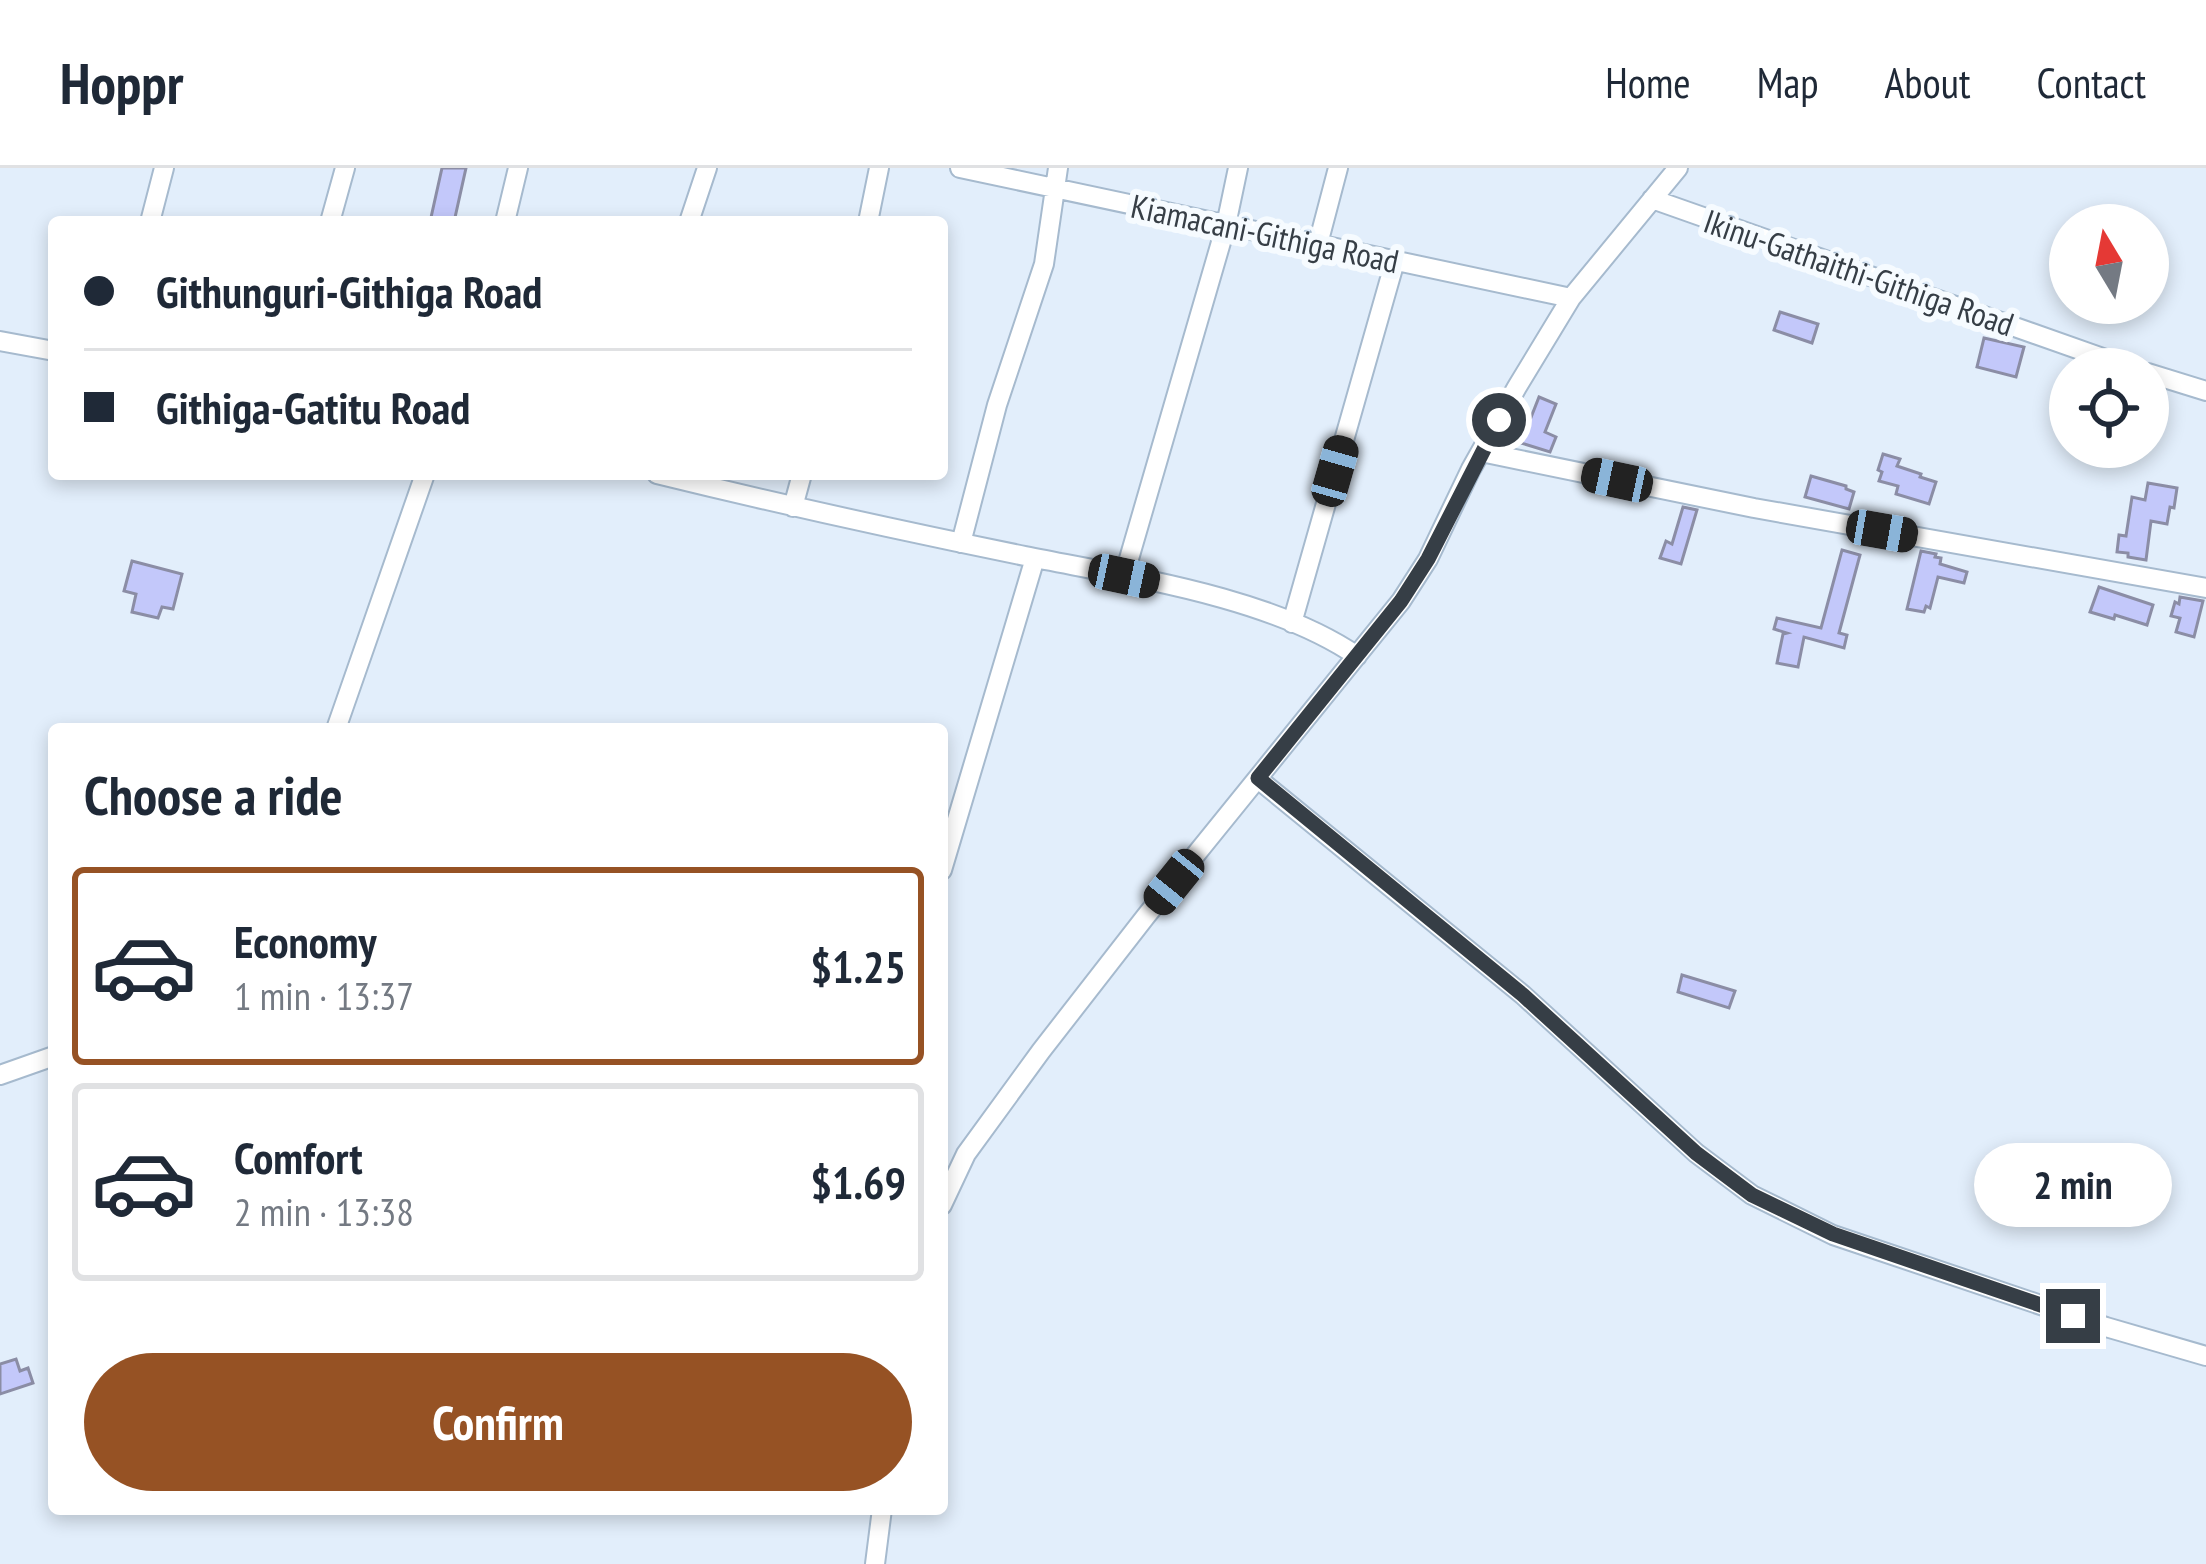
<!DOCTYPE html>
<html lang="en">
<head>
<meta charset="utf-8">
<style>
  body { margin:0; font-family:"PT Sans Narrow",sans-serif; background:#f6f6f7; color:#1f2937; height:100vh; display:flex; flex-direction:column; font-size:45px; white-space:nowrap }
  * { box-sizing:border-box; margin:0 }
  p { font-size:39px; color:#747a83 }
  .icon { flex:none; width:66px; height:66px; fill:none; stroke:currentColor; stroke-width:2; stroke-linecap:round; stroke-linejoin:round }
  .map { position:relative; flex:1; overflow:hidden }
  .sheet { position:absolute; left:48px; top:555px; width:900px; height:792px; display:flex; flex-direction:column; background:#fff; border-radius:12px; box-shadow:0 6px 18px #0003 }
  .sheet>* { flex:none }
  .hud { position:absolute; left:48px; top:48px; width:900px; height:264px; border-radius:12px; box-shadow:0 6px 18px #0003; display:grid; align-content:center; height:264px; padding:0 36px; background:#fff }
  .needle { width:78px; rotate:350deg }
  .fabs { position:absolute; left:2049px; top:36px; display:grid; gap:24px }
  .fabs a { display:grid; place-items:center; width:120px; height:120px; border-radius:50%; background:#fff; box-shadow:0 6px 18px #0003; font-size:60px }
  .end { position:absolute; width:54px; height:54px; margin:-27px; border:15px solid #363e46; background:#fff; box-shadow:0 0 0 6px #fff }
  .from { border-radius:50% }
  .bubble { position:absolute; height:84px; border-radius:42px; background:#fff; box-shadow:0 6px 18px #0003; font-size:39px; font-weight:700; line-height:84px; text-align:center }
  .car { position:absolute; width:36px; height:72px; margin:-36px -18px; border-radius:15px; box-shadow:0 0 9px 3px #0007; background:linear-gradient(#222 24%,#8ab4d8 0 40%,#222 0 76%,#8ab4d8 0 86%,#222 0) }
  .hud b { display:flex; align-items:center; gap:42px; height:114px; font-size:45px }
  .hud b+b { border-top:3px solid #e0e1e3 }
  .hud i { width:30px; height:30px; background:#1f2937 }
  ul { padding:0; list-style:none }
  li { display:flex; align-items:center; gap:36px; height:198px; margin:0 24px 18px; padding:0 12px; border:6px solid #e0e1e3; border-radius:12px }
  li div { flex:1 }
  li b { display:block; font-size:45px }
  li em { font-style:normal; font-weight:700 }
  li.selected { border-color:#965224 }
  li>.icon { width:108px; height:108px; stroke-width:1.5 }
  h2 { padding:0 36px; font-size:54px; line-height:144px }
  .button { display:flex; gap:24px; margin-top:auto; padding:24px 36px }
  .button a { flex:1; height:138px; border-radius:72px; background:#965224; color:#fff; font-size:48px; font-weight:700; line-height:138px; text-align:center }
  header { display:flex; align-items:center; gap:72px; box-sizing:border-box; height:168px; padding:0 60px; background:#fff; border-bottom:3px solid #e0e1e3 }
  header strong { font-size:57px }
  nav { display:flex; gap:66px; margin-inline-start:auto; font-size:42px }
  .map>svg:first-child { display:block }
  .building { fill:#c3c8fa; stroke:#8b8da5; stroke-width:3 }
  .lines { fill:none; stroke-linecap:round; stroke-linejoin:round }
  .minor-casing { stroke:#a6bace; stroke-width:22 }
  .minor { stroke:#fff; stroke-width:18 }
  .route { stroke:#363e46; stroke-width:15 }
  .labels { text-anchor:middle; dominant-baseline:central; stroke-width:12; stroke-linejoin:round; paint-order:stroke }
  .street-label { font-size:33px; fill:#363e46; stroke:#f6fbff }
</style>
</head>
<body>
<header>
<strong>Hoppr</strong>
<nav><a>Home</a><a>Map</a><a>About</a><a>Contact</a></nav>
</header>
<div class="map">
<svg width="2206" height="1396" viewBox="0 0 2206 1396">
  <rect width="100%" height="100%" fill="#e2eefb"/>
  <path class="building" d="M 442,0 L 466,0 L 454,54 L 430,54 Z
    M 1780,144 L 1818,156 L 1812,175 L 1774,162 Z
    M 1984,170 L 2024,179 L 2016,209 L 1977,199 Z
    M 1539,229 L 1556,236 L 1545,264 L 1556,269 L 1550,284 L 1521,275 Z
    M 1883,286 L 1900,291 L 1897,298 L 1921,306 L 1920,309 L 1936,314 L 1929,336 L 1896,326 L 1898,318 L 1879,313 L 1882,304 L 1878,302 Z
    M 1811,308 L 1846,318 L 1846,321 L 1854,324 L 1849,341 L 1805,329 Z
    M 2148,315 L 2177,320 L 2174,340 L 2170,339 L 2167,356 L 2151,353 L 2146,392 L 2128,389 L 2128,385 L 2117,384 L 2119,367 L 2126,368 L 2132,329 L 2145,332 Z
    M 1683,339 L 1697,342 L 1681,396 L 1660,390 L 1666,373 L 1672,376 Z
    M 1842,382 L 1860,387 L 1839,465 L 1847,467 L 1844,480 L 1804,469 L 1798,499 L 1777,495 L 1783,466 L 1787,465 L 1774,461 L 1777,450 L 1821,460 Z
    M 1921,383 L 1936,386 L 1935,389 L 1941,390 L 1940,396 L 1967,404 L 1964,415 L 1938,409 L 1930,440 L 1926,438 L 1924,444 L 1907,441 Z
    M 132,393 L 182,406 L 173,441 L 162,439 L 158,450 L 132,444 L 136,426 L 124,423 Z
    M 2099,419 L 2153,437 L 2147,457 L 2115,447 L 2114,451 L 2090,444 Z
    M 2180,429 L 2203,433 L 2194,469 L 2176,464 L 2180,450 L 2171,448 L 2175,434 L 2179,436 Z
    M 1682,807 L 1735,823 L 1729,840 L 1678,824 Z
    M 16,1191 L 20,1203 L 28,1200 L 33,1215 L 0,1226 L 0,1196 Z"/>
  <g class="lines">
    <defs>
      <path id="minor" d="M 960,0 L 1571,130
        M 1652,31 L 2134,201
        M 150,54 L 164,0
        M 330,54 L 345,0
        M 505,54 L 518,0
        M 689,54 L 707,0
        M 868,54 L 879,0
        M 1318,76 L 1338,0
        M 0,173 L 54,183
        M 2148,205 L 2206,223
        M 1481,284 L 1754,340 L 2206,420
        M 657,306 C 779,336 902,363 1025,388 C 1129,409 1269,428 1357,488
        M 793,339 L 802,306
        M 961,375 L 997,237 L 1044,96 L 1058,0
        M 1124,408 L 1226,57 L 1238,0
        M 1292,455 L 1395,93
        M 336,561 L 425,306
        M 1258,611 L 1523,827 L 1696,985 L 1752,1027 L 1833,1067 L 2106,1159 L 2206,1188
        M 942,702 L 1035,390
        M 0,907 L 54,888
        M 942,1037 L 966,986 L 1041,883 L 1146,748 L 1401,433 L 1428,391 L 1471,301 L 1517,219 L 1571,130 L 1678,0
        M 875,1396 L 882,1341"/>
    </defs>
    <use href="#minor" class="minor-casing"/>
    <use href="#minor" class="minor"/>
  </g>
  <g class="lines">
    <path class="route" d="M 1499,252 L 1428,391 L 1401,433 L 1258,610 L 1523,827 L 1696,985 L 1752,1027 L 1833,1066 L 2073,1148"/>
  </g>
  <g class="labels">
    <g class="street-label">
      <text transform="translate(1265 65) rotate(12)">Kiamacani-Githiga Road</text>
      <text transform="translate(1859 104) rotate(19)">Ikinu-Gathaithi-Githiga Road</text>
    </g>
  </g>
</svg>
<div class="fabs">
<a><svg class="needle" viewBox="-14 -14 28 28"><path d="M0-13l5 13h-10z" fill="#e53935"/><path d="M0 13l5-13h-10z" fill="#747a83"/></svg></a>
<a><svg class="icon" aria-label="locate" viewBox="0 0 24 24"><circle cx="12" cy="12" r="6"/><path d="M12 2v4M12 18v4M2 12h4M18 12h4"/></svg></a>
</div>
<i class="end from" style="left:1499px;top:252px"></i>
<i class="end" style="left:2073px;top:1148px"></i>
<div class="bubble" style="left:1974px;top:975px;width:198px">2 min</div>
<i class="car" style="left:1335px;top:303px;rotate:16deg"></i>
<i class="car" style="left:1617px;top:312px;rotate:282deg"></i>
<i class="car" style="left:1882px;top:363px;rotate:100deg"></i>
<i class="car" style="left:1124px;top:408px;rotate:102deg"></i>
<i class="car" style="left:1174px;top:714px;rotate:219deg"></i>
<div class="hud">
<b><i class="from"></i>Githunguri-Githiga Road</b>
<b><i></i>Githiga-Gatitu Road</b>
</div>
<section class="sheet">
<h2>Choose a ride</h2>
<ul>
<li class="selected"><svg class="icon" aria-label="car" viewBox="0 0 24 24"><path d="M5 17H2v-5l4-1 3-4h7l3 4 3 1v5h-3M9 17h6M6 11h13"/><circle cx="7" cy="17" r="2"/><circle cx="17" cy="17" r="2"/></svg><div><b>Economy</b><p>1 min · 13:37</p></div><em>$1.25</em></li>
<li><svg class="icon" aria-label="car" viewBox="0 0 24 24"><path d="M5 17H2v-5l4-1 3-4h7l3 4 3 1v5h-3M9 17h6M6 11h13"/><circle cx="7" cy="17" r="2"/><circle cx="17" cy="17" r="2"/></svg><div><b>Comfort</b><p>2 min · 13:38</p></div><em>$1.69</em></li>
</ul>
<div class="button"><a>Confirm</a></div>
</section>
</div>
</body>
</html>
